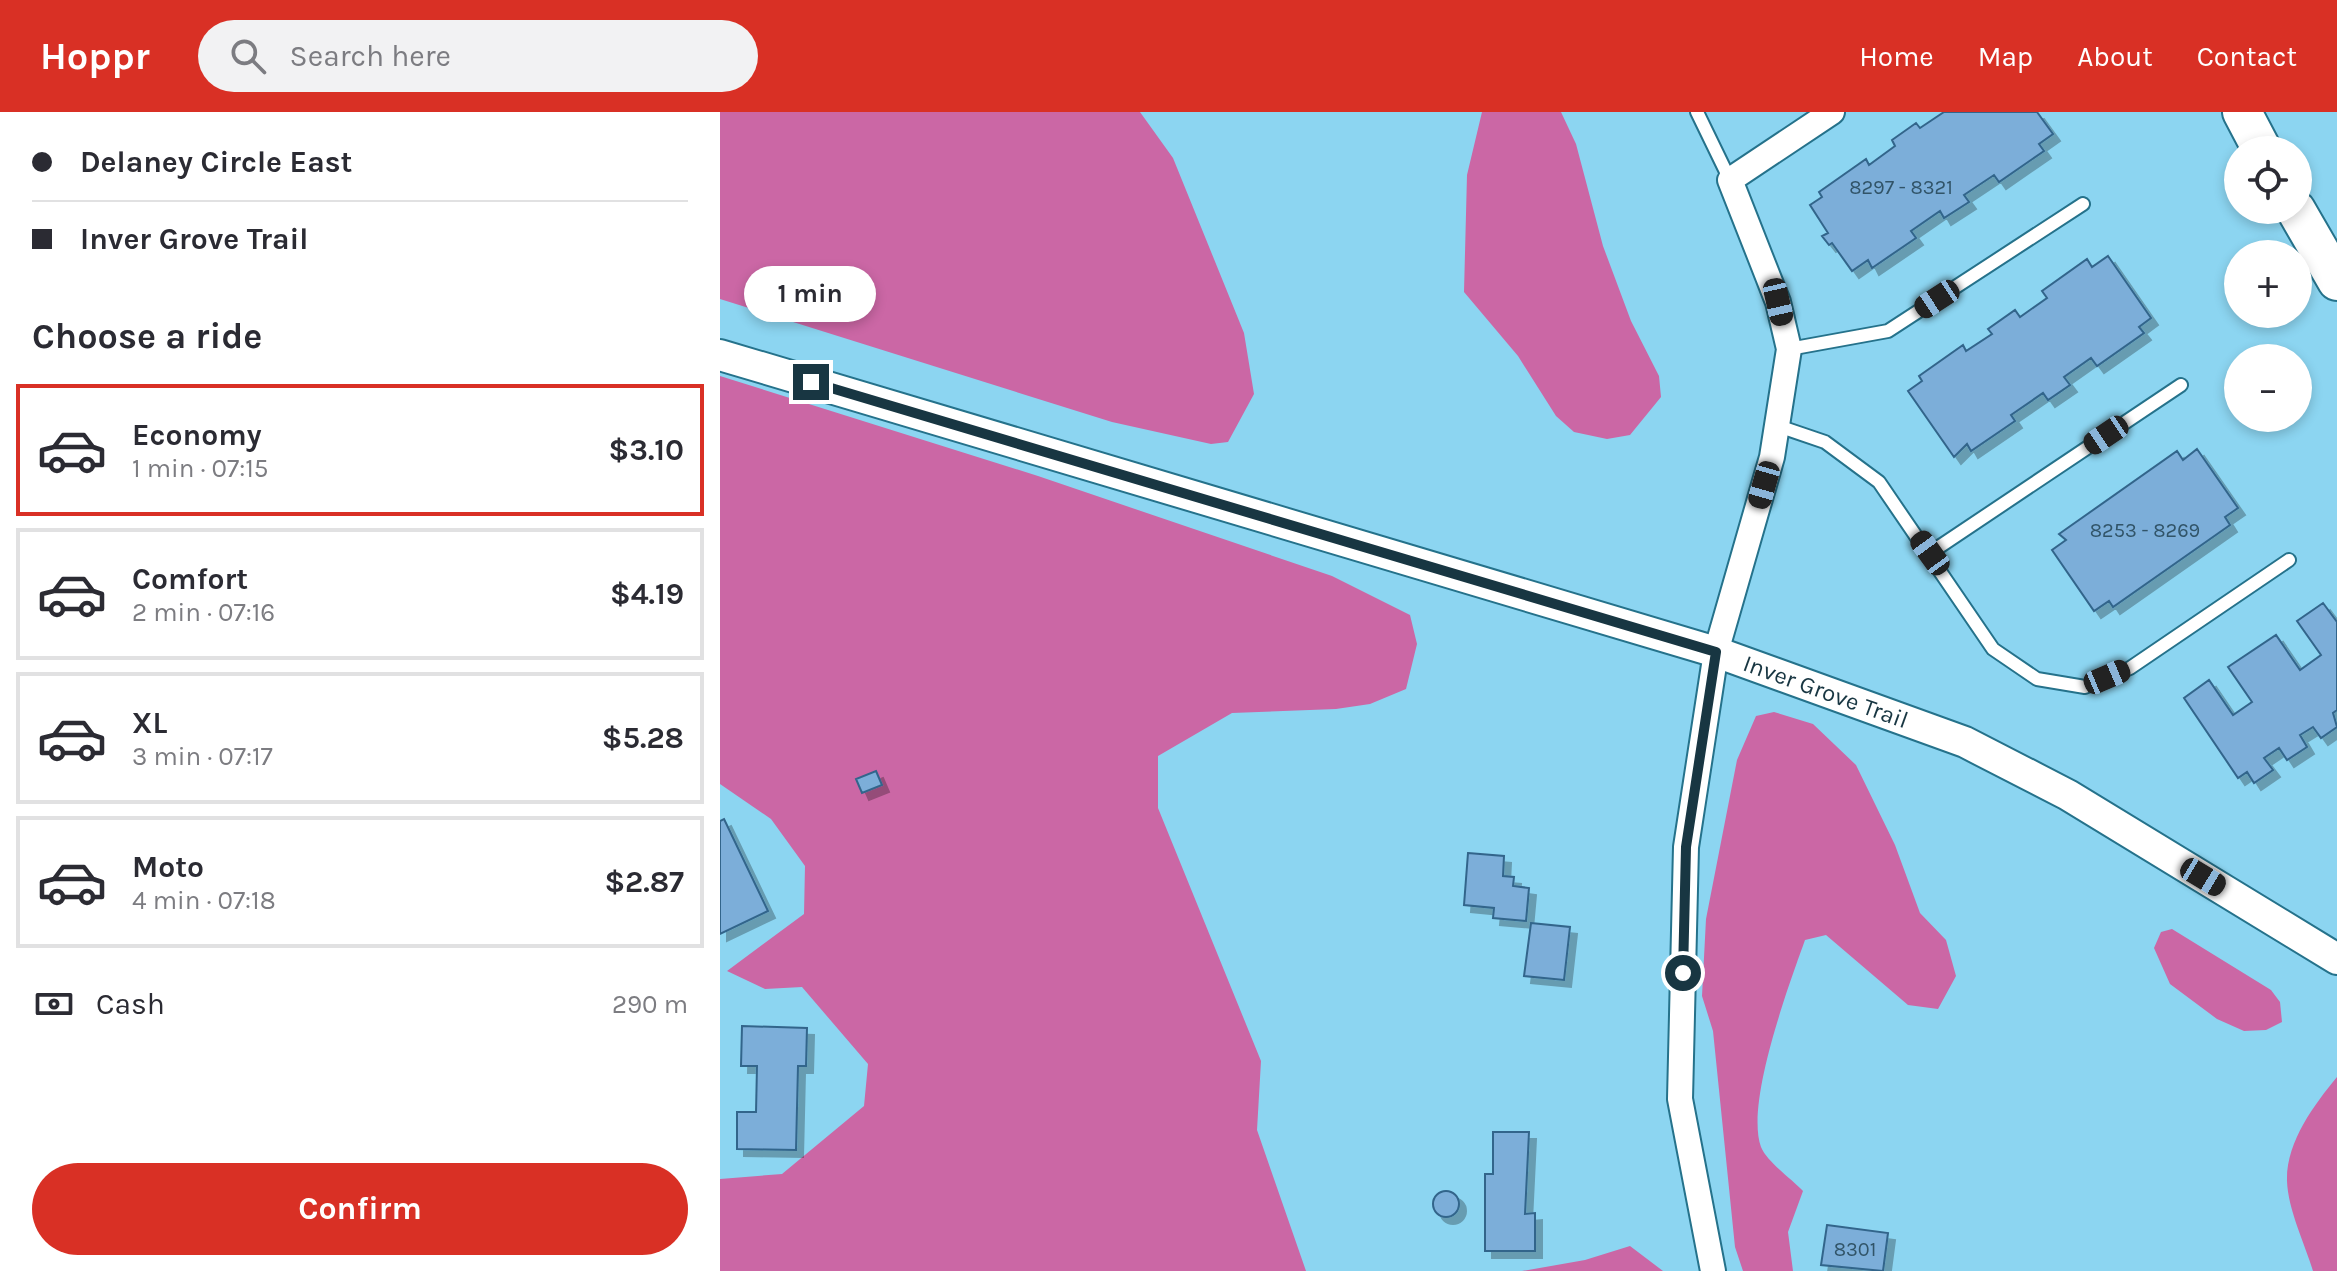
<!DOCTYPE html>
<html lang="en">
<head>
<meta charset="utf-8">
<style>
  body { margin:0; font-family:Karla,sans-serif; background:#f2f2f3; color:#2b2b33; height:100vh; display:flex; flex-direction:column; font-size:30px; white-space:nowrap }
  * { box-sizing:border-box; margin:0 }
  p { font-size:26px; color:#7c7c81 }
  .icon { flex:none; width:44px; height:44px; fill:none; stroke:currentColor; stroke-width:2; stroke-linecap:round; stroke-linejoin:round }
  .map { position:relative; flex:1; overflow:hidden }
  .details { display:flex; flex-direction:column; background:#fff; width:720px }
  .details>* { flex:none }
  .top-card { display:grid; align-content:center; height:176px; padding:0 32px; background:#fff }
  .buttons { position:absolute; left:1504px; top:24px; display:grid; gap:16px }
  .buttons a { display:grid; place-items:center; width:88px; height:88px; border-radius:50%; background:#fff; box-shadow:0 4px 12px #0003; font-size:40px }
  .end { position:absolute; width:36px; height:36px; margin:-18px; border:10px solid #183642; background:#fff; box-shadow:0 0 0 4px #fff }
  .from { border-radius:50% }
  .bubble { position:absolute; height:56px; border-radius:28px; background:#fff; box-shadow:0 4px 12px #0003; font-size:26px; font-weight:700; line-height:56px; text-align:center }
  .car { position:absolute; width:24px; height:48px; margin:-24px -12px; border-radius:10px; box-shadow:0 0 6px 2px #0007; background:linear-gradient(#222 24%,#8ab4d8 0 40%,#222 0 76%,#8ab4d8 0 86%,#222 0) }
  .top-card b { display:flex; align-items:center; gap:28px; height:76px; font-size:30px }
  .top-card b+b { border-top:2px solid #e1e1e2 }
  .top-card i { width:20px; height:20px; background:#2b2b33 }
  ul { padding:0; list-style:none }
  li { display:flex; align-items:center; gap:24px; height:132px; margin:0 16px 12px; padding:0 16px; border:4px solid #e1e1e2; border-radius:0px }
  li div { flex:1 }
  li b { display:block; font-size:30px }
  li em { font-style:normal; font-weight:700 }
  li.selected { border-color:#d93025 }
  li>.icon { width:72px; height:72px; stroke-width:1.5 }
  h2 { padding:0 32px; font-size:36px; line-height:96px }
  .pay { display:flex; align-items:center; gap:20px; height:88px; padding:0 32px; font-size:30px }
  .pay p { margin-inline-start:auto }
  .primary-button { display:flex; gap:16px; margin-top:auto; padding:16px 32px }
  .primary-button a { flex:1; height:92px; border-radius:48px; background:#d93025; color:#fff; font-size:32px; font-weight:700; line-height:92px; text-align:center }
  header { display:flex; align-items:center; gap:48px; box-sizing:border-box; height:112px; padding:0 40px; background:#d93025; color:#fff }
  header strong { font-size:38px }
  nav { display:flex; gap:44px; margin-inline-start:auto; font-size:28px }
  .search { width:560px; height:72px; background:#f2f2f3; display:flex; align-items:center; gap:20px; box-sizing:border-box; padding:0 28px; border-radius:44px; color:#7c7c81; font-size:30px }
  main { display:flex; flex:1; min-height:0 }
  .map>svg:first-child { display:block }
  .forest { fill:#cb67a5 }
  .building { fill:#7baed9; stroke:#33658b; stroke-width:2; filter:url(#shadow) }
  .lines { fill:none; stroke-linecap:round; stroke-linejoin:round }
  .service-casing { stroke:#25728b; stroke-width:16 }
  .minor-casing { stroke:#25728b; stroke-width:28 }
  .tertiary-casing { stroke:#25728b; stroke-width:34 }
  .primary-casing { stroke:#25728b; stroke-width:42 }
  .service { stroke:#fff; stroke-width:12 }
  .minor { stroke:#fff; stroke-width:24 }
  .tertiary { stroke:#fff; stroke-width:30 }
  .primary { stroke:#fff; stroke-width:38 }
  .route { stroke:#183642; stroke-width:10 }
  .labels { text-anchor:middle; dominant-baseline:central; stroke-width:6; stroke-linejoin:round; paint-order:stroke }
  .number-label { font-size:20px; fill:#315468 }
  .street-label { font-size:24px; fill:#183642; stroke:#99e2ff }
</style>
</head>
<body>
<header>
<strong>Hoppr</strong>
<div class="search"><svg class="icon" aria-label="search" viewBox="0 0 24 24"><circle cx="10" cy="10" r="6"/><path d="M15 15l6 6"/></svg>Search here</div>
<nav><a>Home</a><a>Map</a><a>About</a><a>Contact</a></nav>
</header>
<main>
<section class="details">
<div class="top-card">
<b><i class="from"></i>Delaney Circle East</b>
<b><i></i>Inver Grove Trail</b>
</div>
<h2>Choose a ride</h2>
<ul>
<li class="selected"><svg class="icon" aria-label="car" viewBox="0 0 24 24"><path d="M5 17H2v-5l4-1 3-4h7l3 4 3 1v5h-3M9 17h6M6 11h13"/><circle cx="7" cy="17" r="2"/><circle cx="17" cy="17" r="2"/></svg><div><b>Economy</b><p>1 min · 07:15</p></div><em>$3.10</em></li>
<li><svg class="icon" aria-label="car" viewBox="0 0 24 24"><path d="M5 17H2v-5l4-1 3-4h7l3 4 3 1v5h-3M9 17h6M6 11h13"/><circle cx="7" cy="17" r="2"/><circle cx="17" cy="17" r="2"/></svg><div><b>Comfort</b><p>2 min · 07:16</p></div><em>$4.19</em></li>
<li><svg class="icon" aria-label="car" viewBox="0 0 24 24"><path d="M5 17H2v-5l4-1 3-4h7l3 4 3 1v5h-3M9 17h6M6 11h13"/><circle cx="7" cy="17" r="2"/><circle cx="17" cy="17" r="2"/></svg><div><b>XL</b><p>3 min · 07:17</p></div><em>$5.28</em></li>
<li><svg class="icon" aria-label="car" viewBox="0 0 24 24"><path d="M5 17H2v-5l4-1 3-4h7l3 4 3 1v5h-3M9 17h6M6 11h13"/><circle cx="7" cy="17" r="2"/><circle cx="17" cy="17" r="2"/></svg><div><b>Moto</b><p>4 min · 07:18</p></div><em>$2.87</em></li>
</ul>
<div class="pay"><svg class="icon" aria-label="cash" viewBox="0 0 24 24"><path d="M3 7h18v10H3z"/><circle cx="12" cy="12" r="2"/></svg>Cash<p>290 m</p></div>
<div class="primary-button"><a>Confirm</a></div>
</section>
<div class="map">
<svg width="1617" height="1159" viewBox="0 0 1617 1159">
  <defs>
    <filter id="shadow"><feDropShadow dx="7" dy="7" stdDeviation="0" flood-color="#0004"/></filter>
  </defs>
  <rect width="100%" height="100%" fill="#8cd5f1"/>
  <path class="forest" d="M 0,0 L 420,0 L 453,46 L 524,221 L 534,282 L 508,330 L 491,332 L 392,310 L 0,187 Z
    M 762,0 L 841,0 L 856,32 L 883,134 L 911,209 L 939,264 L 941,285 L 910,323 L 887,327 L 854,320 L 836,304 L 798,244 L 744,180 L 747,63 Z
    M 0,264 L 318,364 L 612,464 L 690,503 L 697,532 L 686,577 L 650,592 L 616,597 L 512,601 L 438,644 L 438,696 L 541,949 L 537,1018 L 586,1159 L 0,1159 L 0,1067 L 62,1062 L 144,994 L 148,952 L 82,875 L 45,877 L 7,859 L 84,802 L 85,754 L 51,707 L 0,672 Z
    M 1054,600 L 1093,612 L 1136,653 L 1175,733 L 1200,801 L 1226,828 L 1236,864 L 1218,897 L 1188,893 L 1106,823 L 1085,828 C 1069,873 1025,991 1041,1035 C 1047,1050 1072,1067 1083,1079 L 1068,1120 L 1073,1159 L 1023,1159 L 1015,1135 L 993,919 L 982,884 L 986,807 L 1017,648 L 1036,604 Z
    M 1452,817 L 1551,878 L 1560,890 L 1562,910 L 1546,918 L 1524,919 L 1497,907 L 1450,872 L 1434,836 L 1441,820 Z
    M 1617,965 L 1617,1159 L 1593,1159 C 1585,1132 1568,1098 1567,1069 C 1566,1030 1594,993 1617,965 Z
    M 910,1134 L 943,1159 L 802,1159 L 865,1148 Z"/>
  <path class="building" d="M 1224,0 L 1317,0 L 1333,22 L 1319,32 L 1324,39 L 1279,70 L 1274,63 L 1244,83 L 1249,90 L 1224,106 L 1220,99 L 1191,119 L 1196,126 L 1152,156 L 1148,148 L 1132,159 L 1112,131 L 1109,133 L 1102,124 L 1108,121 L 1090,93 L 1102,85 L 1099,80 L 1146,47 L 1149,53 L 1175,34 L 1172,28 L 1196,11 L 1200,16 Z
    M 1388,144 L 1431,206 L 1419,215 L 1424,221 L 1377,254 L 1371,246 L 1344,265 L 1350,273 L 1328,288 L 1323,281 L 1291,303 L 1295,309 L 1251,339 L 1247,332 L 1234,345 L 1188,279 L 1202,269 L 1199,264 L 1243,233 L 1246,239 L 1272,222 L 1268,217 L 1295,198 L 1300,205 L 1327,186 L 1322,179 L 1367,147 L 1372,155 Z
    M 1477,337 L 1518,396 L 1505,405 L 1510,413 L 1393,495 L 1389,489 L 1374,499 L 1332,438 L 1346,428 L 1339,422 L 1457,339 L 1463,348 Z
    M 1603,491 L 1617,510 L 1617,598 L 1613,601 L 1617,615 L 1601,626 L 1593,615 L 1580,623 L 1587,635 L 1567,648 L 1559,636 L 1544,646 L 1553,658 L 1534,671 L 1527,660 L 1518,666 L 1464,586 L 1489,568 L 1513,603 L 1532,590 L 1508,555 L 1556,523 L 1580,558 L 1601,543 L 1577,509 Z
    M 156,659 L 162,673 L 142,681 L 136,667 Z
    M 4,707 L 48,799 L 0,822 L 0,709 Z
    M 748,741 L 784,744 L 783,764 L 794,765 L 793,774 L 809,776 L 806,809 L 773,806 L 774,796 L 744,793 Z
    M 811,811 L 850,815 L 844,868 L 804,864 Z
    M 22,914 L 87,916 L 86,954 L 78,954 L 76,1038 L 17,1037 L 17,1000 L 36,1000 L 37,954 L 21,954 Z
    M 773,1020 L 809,1020 L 805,1102 L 815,1101 L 815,1139 L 765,1139 L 765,1062 L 773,1062 Z
    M713 1092a13 13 0 1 1 26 0a13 13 0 1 1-26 0Z
    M 1107,1113 L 1168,1121 L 1163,1159 L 1101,1153 Z"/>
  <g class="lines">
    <defs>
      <path id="service" d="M 977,0 L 1010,68
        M 1069,237 L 1168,219 L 1363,92
        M 1058,314 L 1105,330 L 1159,370 L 1273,537 L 1317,567 L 1365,575 L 1410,556 L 1569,448
        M 1210,441 L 1461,273"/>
      <path id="minor" d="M 993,1159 L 960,987 L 966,735 L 996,540 L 1052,345 L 1069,237 L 1058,190 L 1010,68 L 1112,0"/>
      <g id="tertiary">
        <path id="s1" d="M 0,243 L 996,540 L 1245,630 L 1348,683 L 1617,847"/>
      </g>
      <path id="primary" d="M 1522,0 L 1542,38
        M 1576,98 L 1617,169"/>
    </defs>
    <use href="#service" class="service-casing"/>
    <use href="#minor" class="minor-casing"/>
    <use href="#tertiary" class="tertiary-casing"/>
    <use href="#primary" class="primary-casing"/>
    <use href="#service" class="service"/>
    <use href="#minor" class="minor"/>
    <use href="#tertiary" class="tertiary"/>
    <use href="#primary" class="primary"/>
  </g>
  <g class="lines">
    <path class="route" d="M 91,270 L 996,540 L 966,735 L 963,861"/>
  </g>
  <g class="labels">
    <g class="number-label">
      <text x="1181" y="75">8297 - 8321</text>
      <text x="1425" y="418">8253 - 8269</text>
      <text x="1135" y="1137">8301</text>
    </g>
    <g class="street-label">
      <text stroke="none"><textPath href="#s1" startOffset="1156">Inver Grove Trail</textPath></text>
    </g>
  </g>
</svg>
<div class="buttons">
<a><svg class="icon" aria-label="locate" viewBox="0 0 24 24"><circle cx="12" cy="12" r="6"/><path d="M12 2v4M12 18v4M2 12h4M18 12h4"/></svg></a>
<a>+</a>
<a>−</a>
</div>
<i class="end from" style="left:963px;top:861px"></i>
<i class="end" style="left:91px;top:270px"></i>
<div class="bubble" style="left:24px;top:154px;width:132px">1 min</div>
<i class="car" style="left:1217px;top:187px;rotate:237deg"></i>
<i class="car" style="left:1058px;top:190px;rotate:167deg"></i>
<i class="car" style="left:1386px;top:323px;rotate:236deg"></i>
<i class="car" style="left:1044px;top:373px;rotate:196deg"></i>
<i class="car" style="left:1210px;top:441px;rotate:324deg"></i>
<i class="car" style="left:1387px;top:565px;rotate:67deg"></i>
<i class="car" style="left:1483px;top:765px;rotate:121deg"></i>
</div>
</main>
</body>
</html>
